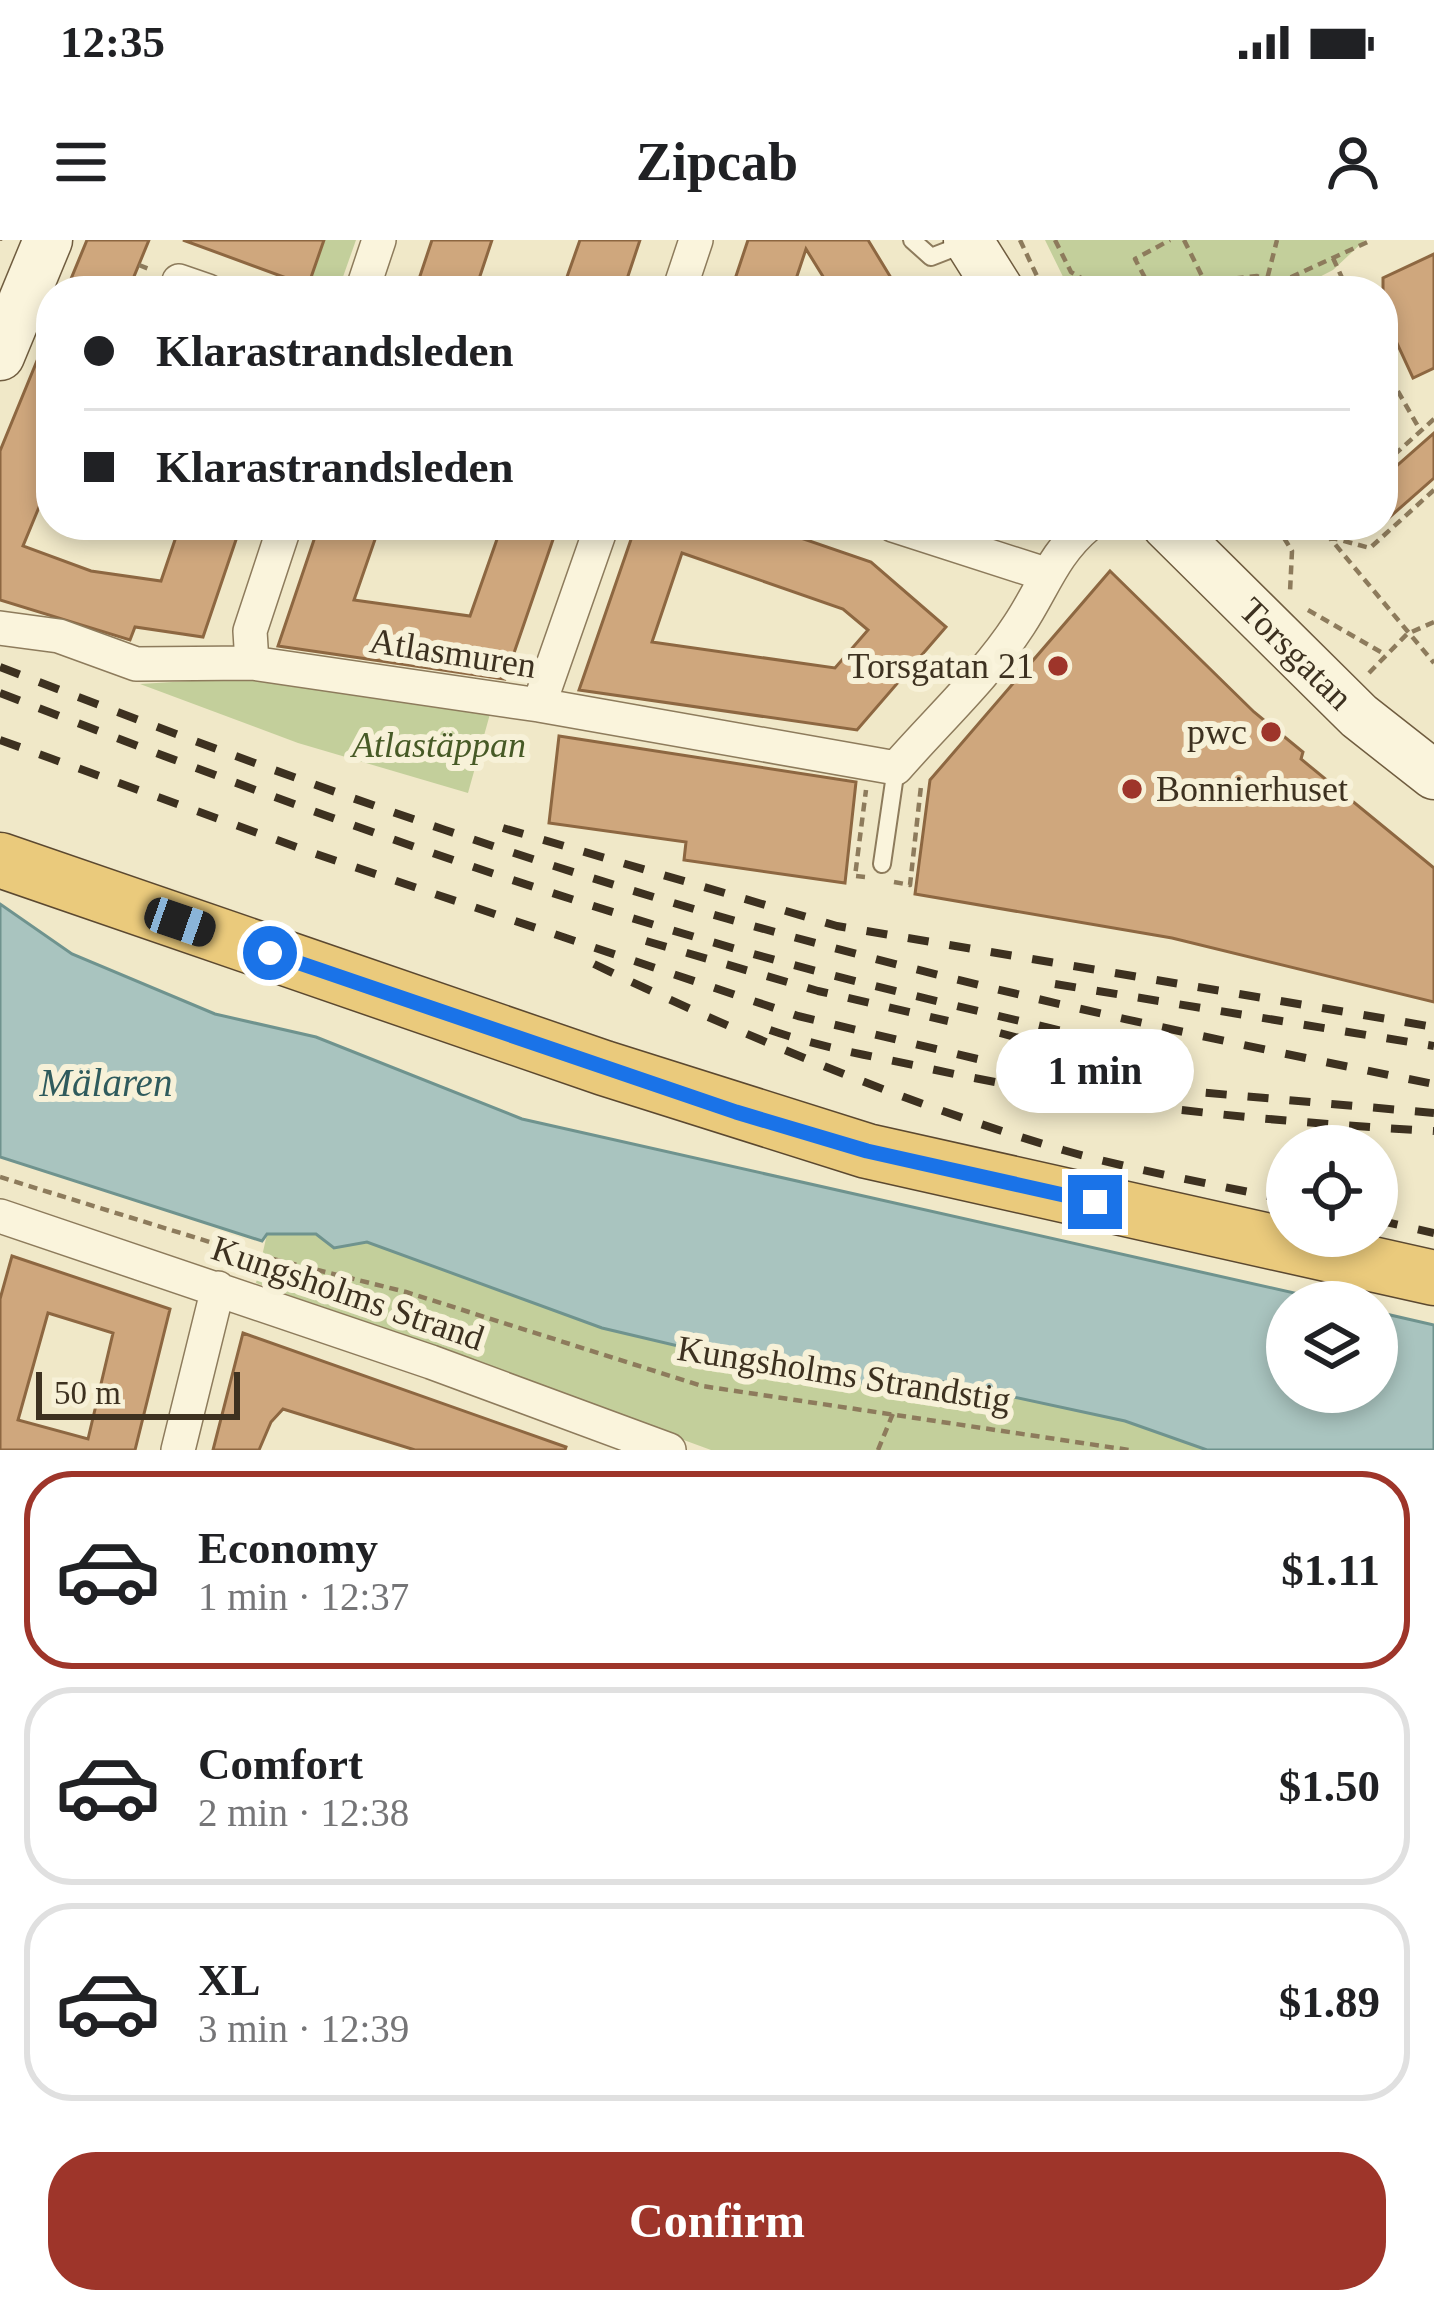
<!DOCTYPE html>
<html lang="en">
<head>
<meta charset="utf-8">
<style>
  body { margin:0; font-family:"Times New Roman",serif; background:#f2f2f2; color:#202124; height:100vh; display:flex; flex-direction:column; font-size:45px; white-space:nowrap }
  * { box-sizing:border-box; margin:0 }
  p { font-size:39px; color:#757577 }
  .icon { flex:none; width:66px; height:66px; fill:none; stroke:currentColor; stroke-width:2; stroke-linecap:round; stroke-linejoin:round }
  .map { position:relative; height:1210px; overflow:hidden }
  .panel { display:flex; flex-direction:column; background:#fff; flex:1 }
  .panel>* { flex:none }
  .banner { position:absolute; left:36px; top:36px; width:1362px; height:264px; border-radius:48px; box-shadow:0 6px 18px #0003; display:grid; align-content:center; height:264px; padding:0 48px; background:#fff }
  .tools { position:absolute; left:1266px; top:885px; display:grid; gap:24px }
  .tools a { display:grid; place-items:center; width:132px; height:132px; border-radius:50%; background:#fff; box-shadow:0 6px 18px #0003; font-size:60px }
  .scale { position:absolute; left:36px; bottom:30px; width:204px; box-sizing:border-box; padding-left:12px; border:6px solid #3d3120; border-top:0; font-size:33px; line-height:42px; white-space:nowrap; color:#3d3120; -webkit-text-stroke:9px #f7f1d8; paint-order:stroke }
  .end { position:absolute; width:54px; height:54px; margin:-27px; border:15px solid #1a73e8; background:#fff; box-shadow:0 0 0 6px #fff }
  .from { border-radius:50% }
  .bubble { position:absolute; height:84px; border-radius:42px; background:#fff; box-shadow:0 6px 18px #0003; font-size:39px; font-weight:600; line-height:84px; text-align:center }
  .car { position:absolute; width:36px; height:72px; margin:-36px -18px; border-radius:15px; box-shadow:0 0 9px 3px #0007; background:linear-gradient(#222 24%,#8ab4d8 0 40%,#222 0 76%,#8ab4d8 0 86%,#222 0) }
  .banner b { display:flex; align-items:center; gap:42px; height:114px; font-size:45px }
  .banner b+b { border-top:3px solid #e0e0e0 }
  .banner i { width:30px; height:30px; background:#202124 }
  ul { padding:21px 0 0; list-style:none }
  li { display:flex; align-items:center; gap:36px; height:198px; margin:0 24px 18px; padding:0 24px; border:6px solid #e0e0e0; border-radius:48px }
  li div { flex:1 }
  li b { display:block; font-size:45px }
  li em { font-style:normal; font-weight:600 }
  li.active { border-color:#9e352a }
  li>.icon { width:108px; height:108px; stroke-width:1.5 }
  .action { display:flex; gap:24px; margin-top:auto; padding:24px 48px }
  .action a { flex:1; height:138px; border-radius:48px; background:#9e352a; color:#fff; font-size:48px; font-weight:600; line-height:138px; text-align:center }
  .status { display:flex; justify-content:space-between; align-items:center; height:84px; padding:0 60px; background:#fff; direction:ltr }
  .status svg { height:33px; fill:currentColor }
  header { display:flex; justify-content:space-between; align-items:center; height:156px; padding:0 48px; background:#fff; font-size:54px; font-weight:600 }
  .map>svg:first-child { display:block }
  .green { fill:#c3cf9b }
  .water { fill:#a9c4bf; stroke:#6f938e; stroke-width:3 }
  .building { fill:#cfa77d; stroke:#8d6741; stroke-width:3; fill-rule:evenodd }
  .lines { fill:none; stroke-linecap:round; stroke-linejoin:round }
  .service-casing { stroke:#8d7b5c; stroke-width:20 }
  .minor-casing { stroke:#8d7b5c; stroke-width:36 }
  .secondary-casing { stroke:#6f5c3f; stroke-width:51 }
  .trunk-casing { stroke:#5b4830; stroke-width:57 }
  .path { stroke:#8d7b5c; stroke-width:4.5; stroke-dasharray:9 6; stroke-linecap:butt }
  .service { stroke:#faf4dc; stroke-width:16 }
  .minor { stroke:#faf4dc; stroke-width:33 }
  .secondary { stroke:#faf4dc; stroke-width:48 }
  .trunk { stroke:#eaca7c; stroke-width:54 }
  .rail { stroke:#3d3120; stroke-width:8; stroke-dasharray:21 21; stroke-linecap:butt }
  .route { stroke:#1a73e8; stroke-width:15 }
  .poi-dot { fill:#9e352a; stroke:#f7f1d8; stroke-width:4.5 }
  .labels { text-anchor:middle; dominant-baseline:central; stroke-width:12; stroke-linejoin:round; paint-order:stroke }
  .street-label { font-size:36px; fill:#3d3120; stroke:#f7f1d8 }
  .poi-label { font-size:36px; fill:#3d3120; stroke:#f7f1d8; text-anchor:end }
  .park-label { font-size:36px; font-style:italic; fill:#475a26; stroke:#f7f1d8 }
  .water-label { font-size:39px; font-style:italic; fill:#2f5b5d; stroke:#f7f1d8 }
</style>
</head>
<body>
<div class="status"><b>12:35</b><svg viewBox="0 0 49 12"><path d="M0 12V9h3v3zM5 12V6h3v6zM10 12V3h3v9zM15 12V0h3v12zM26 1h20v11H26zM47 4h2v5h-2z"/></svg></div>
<header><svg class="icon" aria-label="menu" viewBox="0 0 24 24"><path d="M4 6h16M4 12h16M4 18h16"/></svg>Zipcab<svg class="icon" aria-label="person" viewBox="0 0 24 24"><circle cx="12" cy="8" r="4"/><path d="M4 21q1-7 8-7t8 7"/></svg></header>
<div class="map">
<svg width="1434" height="1210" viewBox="0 0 1434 1210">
  <rect width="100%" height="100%" fill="#f0e8c8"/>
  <path class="green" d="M 325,0 L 356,0 L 338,51 L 292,51 L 295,42 L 309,46 Z
    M 1045,0 L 1365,0 L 1333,30 L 1292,51 L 1070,51 Z
    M 238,438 L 490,474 L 468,553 L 298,503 L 140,444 Z
    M 267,994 L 316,994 L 334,1008 L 367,1002 L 602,1088 L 839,1144 L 938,1141 L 1125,1181 L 1207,1210 L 711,1210 L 256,1043 Z"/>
  <path class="water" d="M 0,664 L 72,714 L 215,774 L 316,797 L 522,879 L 1334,1062 L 1287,1062 L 1287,1152 L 1377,1152 L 1377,1072 L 1434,1085 L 1434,1210 L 1207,1210 L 1125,1181 L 939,1141 L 839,1144 L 602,1088 L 367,1002 L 334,1008 L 316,994 L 267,994 L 262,1001 L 0,917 Z"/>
  <path class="building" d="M 87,0 L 149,0 L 128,51 L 66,51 Z
    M 183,0 L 324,0 L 308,46 Z
    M 432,0 L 492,0 L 475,51 L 415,51 Z
    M 580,0 L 640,0 L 623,51 L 562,51 Z
    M 748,0 L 868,0 L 899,51 L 832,51 L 806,9 L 792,51 L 731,51 Z
    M 1434,14 L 1434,128 L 1413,138 L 1383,73 L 1383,38 Z
    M 50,89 L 51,238 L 23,306 L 91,331 L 161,341 L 180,285 L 241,285 L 203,397 L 135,387 L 130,400 L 0,360 L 0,211 Z
    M 1434,193 L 1434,238 L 1383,283 L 1383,238 Z
    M 319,285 L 380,285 L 354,360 L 470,376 L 502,285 L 558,285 L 505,439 L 278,406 Z
    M 636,285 L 763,285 L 871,322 L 946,387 L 857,490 L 579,450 ZM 682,313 L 843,369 L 868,390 L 835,428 L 652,402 Z
    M 1110,331 L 1254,472 L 1303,512 L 1301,519 L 1434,628 L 1434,762 L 1172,698 L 915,654 L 930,540 Z
    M 559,496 L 856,542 L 845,643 L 684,620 L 686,602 L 549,583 Z
    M 12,1016 L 170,1069 L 135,1210 L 0,1210 L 0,1059 ZM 48,1073 L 113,1093 L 88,1199 L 18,1180 Z
    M 243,1093 L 566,1207 L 565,1210 L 415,1210 L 283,1169 L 271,1182 L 259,1210 L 213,1210 Z"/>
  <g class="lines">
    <defs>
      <path id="service" d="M 912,0 L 931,17 L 967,3
        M 882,624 L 896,528"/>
      <path id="minor" d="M 179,41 L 208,51
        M 362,51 L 379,0
        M 679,51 L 696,0
        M 893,285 L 1045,334
        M 0,388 L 59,396 L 136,424 L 252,423 L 539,465 L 896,528 C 936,482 986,436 1019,385 C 1043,349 1053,314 1088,285
        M 252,423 L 250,391 L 285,285
        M 539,465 L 602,285
        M 0,976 L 431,1122 L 669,1210
        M 178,1210 L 218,1048"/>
      <g id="secondary">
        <path d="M 968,0 L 1000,51"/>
        <path d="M 0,116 L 48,0"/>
        <path id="s1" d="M 1166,285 L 1359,476 L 1434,535"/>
      </g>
      <path id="trunk" d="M 0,620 L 604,828 L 867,911 L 1434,1038"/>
    </defs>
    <use href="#service" class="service-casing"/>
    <use href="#minor" class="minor-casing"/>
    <use href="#secondary" class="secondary-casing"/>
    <use href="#trunk" class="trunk-casing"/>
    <path class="path" d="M 1020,0 L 1044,51
      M 1055,0 L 1071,32 L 1086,41 L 1091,51
      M 1184,0 L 1205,42 L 1203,51
      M 0,1 L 0,0
      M 1333,18 L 1348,51
      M 139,25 L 149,29
      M 1205,42 L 1257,36 L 1274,45 L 1372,0
      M 1152,51 L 1135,19 L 1170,0
      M 1264,51 L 1277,0
      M 1383,125 L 1420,190
      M 1383,225 L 1434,179
      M 1276,285 L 1292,311 L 1290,352
      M 1313,285 L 1329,297 L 1434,423
      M 1329,297 L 1370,308 L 1434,250
      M 1308,370 L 1386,415
      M 1369,433 L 1407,394 L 1434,382
      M 865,637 L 855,636 L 866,550
      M 894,642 L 910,645 L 921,546
      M 0,937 L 229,1008 L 406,1052 L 702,1146 L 1129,1210
      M 878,1210 L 894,1171"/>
    <use href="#service" class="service"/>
    <use href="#minor" class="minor"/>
    <use href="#secondary" class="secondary"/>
    <use href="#trunk" class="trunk"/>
    <path class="rail" d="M 0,427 C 233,517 470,604 711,674 C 947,742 1192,796 1434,844
      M 0,453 C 234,544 471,632 712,702 C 861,746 1012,778 1162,815
      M 0,500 L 313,613 L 798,776 L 990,822 L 1118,845 L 1434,873
      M 503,588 L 837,686 L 1434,787
      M 646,701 L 818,751 L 948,781
      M 594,724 C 746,797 901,862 1063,910 C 1136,931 1213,944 1287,960
      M 1055,744 L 1434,806
      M 770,790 C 816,806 865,815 913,825 C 1085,864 1258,881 1434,891
      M 1000,793 L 1151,833
      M 1377,980 L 1434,993"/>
  </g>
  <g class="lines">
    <path class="route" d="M 270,713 L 736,872 L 867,911 L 1095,962"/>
  </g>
  <g class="poi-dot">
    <circle cx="1058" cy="426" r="12"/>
    <circle cx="1271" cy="492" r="12"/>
    <circle cx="1132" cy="549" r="12"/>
  </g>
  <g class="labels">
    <g class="street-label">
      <text transform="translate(453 413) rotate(9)">Atlasmuren</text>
      <text stroke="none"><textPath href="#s1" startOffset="183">Torsgatan</textPath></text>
      <text transform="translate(348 1053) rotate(19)">Kungsholms Strand</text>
      <text transform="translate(844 1134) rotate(9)">Kungsholms Strandstig</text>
    </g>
    <g class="poi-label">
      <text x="1034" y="426">Torsgatan 21</text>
      <text x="1247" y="492">pwc</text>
      <text x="1156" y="549" text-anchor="start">Bonnierhuset</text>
    </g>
    <g class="park-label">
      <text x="439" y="505">Atlastäppan</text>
    </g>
    <g class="water-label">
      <text x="106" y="842">Mälaren</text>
    </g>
  </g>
</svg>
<div class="tools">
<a><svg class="icon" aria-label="locate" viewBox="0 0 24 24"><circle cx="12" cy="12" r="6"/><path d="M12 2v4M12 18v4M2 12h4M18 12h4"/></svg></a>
<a><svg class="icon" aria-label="layers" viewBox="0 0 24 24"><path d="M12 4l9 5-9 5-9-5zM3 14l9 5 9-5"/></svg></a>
</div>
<div class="scale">50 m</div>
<i class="end from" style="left:270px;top:713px"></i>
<i class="end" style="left:1095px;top:962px"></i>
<div class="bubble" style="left:996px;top:789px;width:198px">1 min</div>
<i class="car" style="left:180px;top:682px;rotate:109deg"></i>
<div class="banner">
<b><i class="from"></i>Klarastrandsleden</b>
<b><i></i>Klarastrandsleden</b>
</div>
</div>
<section class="panel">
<ul>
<li class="active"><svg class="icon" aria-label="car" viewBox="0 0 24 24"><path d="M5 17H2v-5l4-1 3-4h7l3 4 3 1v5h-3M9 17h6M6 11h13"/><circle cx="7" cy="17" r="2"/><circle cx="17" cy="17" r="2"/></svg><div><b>Economy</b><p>1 min · 12:37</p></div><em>$1.11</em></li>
<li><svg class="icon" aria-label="car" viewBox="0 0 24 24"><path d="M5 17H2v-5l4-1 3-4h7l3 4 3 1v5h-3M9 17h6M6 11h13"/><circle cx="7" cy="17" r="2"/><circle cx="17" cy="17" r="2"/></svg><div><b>Comfort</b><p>2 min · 12:38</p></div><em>$1.50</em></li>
<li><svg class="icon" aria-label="car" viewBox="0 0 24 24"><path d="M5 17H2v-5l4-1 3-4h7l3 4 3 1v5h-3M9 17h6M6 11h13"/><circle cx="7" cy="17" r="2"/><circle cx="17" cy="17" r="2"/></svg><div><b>XL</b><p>3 min · 12:39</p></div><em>$1.89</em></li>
</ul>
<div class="action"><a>Confirm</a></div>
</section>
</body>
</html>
